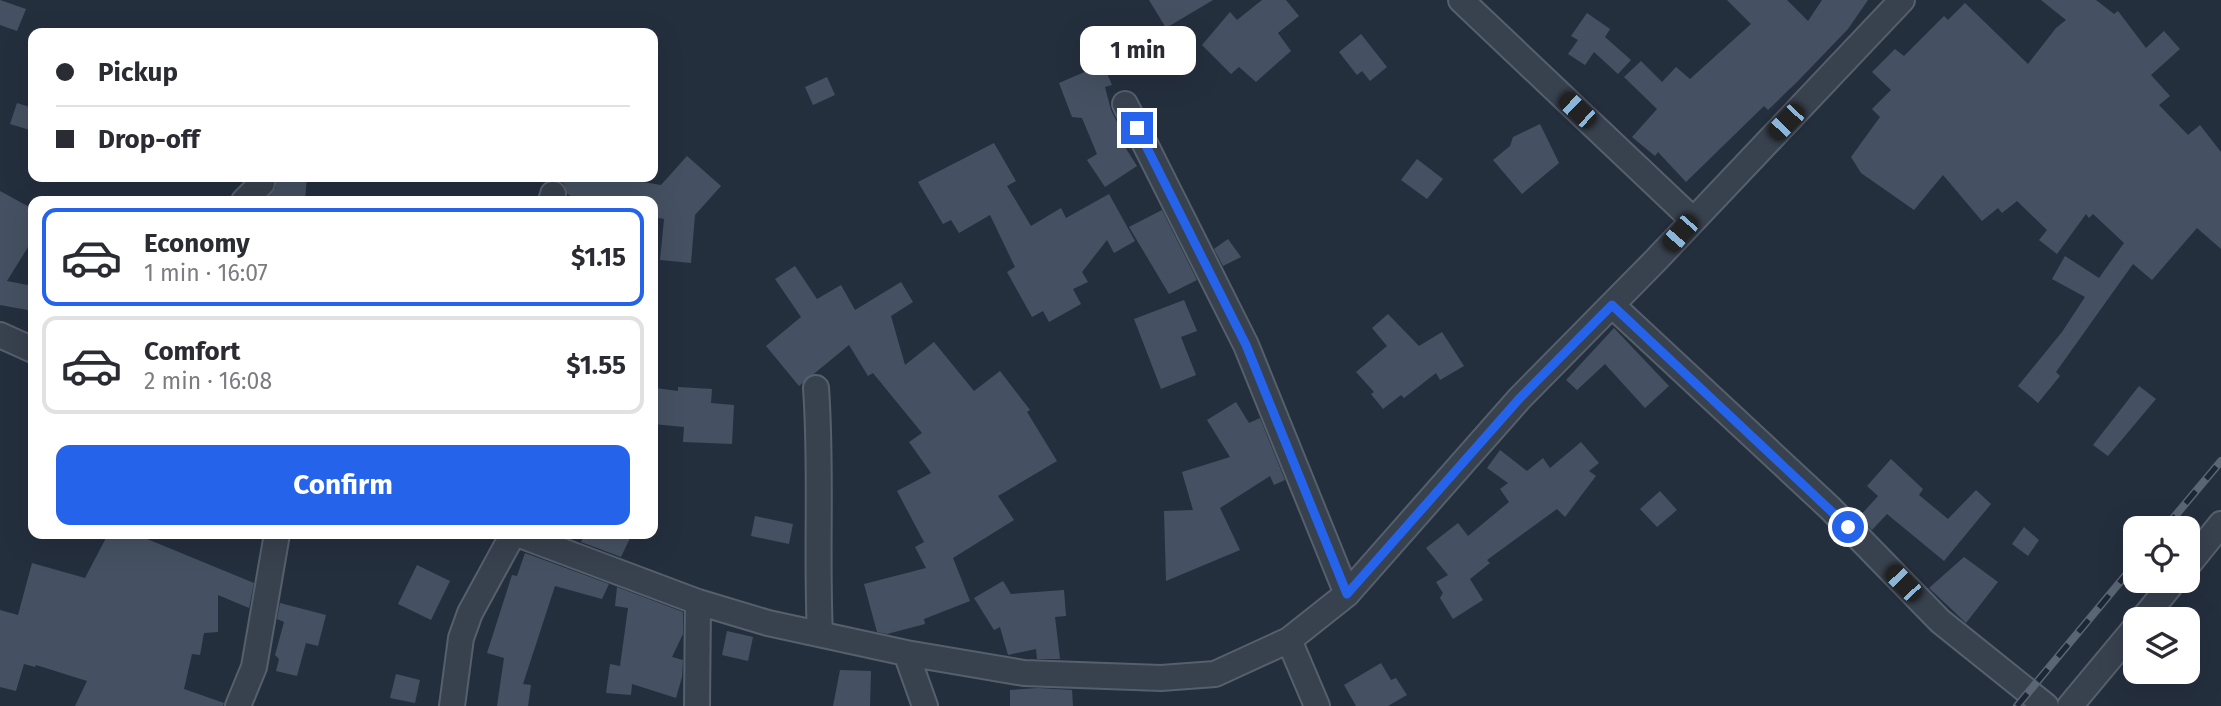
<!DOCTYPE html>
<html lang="en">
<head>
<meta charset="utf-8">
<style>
  body { margin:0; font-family:"Fira Sans",sans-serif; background:#f7f7f7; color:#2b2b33; height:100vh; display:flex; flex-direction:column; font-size:26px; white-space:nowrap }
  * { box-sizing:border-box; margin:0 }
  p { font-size:23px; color:#7c7c81 }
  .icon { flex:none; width:38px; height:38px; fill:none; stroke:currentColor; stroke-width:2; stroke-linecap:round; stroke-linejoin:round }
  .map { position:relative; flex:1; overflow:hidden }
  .details { position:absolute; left:28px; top:196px; width:630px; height:343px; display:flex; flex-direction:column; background:#fff; border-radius:14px; box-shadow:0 7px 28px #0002 }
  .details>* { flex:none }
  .banner { position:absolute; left:28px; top:28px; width:630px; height:154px; border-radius:14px; box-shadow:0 7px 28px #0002; display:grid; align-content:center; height:154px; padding:0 28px; background:#fff }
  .fabs { position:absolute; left:2123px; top:516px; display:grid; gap:14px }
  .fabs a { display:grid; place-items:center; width:77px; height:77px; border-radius:14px; background:#fff; box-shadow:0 7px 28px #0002; font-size:35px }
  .end { position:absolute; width:32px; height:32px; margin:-16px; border:9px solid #2563eb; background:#fff; box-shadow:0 0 0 4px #fff }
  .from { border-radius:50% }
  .bubble { position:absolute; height:49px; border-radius:14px; background:#fff; box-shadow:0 7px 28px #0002; font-size:23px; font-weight:700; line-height:49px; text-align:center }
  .car { position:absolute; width:21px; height:42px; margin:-21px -10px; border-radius:9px; box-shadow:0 0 5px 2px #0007; background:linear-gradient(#222 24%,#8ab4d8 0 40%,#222 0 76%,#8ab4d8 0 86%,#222 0) }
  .banner b { display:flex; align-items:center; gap:24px; height:66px; font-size:26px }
  .banner b+b { border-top:2px solid #e1e1e2 }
  .banner i { width:18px; height:18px; background:#2b2b33 }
  ul { padding:12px 0 0; list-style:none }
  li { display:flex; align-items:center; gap:21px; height:98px; margin:0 14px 10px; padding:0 14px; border:4px solid #e1e1e2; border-radius:14px }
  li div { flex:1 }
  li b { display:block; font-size:26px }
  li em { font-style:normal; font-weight:700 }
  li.current { border-color:#2563eb }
  li>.icon { width:63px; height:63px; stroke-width:1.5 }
  .button { display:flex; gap:14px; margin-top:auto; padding:14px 28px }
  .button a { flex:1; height:80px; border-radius:14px; background:#2563eb; color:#fff; font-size:28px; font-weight:700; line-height:80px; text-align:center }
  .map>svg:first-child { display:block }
  .building { fill:#455162 }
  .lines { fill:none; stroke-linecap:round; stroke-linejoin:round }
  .minor-casing { stroke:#565f6c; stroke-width:28 }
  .minor { stroke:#38414e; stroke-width:24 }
  .rail-casing { stroke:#5a6575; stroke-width:8 }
  .rail { stroke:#1d2633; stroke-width:5; stroke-dasharray:16; stroke-linecap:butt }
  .route { stroke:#2563eb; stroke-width:9 }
</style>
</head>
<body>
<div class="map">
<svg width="2221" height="706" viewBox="0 0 2221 706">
  <rect width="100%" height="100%" fill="#242f3e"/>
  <path class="building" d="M 0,0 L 26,9 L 17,31 L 0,25 Z
    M 1149,0 L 1213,0 L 1166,28 Z
    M 1262,0 L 1286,0 L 1299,16 L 1278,33 L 1291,51 L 1256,82 L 1239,67 L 1231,74 L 1202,45 L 1230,12 L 1237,20 Z
    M 1727,0 L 1787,0 L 1808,21 L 1822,0 L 1868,0 L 1848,29 L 1798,81 L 1768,110 L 1764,106 L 1686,182 L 1658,152 L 1655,156 L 1632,137 L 1657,109 L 1624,77 L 1641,61 L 1662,82 L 1676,67 L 1690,79 L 1751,24 Z
    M 2041,0 L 2096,0 L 2114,14 L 2118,11 L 2146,48 L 2164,31 L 2180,49 L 2151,75 L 2170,96 L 2159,105 L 2188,135 L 2200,125 L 2221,152 L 2221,249 L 2197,228 L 2152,280 L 2133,264 L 2056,372 L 2060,376 L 2038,403 L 2018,386 L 2062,332 L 2085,297 L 2052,279 L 2065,256 L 2099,278 L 2124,243 L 2093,214 L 2089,218 L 2086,214 L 2057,254 L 2039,240 L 2047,230 L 2017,201 L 2002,213 L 1998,208 L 1982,221 L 1943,175 L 1914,210 L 1861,173 L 1851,157 L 1880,117 L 1872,109 L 1891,90 L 1872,72 L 1895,49 L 1904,56 L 1944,16 L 1948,20 L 1965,3 L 2028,64 L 2056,28 L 2066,20 Z
    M 1587,13 L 1610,29 L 1605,37 L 1631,60 L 1618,74 L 1594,52 L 1585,65 L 1568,54 L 1578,40 L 1571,36 Z
    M 1361,34 L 1387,67 L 1370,81 L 1362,71 L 1357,75 L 1339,52 Z
    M 1103,64 L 1112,85 L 1105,87 L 1111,110 L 1123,134 L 1118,136 L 1137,166 L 1105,187 L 1087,160 L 1097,154 L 1082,118 L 1072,117 L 1059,83 Z
    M 827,77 L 835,95 L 813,105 L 805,87 Z
    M 17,103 L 33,108 L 33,131 L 10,124 Z
    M 1540,124 L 1559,163 L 1522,194 L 1493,160 L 1510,146 L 1513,137 Z
    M 994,143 L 1016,181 L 1007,186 L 1031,226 L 1061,208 L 1066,218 L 1109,194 L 1135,241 L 1114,253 L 1107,240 L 1082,272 L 1088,282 L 1073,289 L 1081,304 L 1049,322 L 1043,311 L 1032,317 L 1007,272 L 1015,267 L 990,215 L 959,233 L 951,220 L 943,224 L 918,182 Z
    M 687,156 L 721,186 L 695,215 L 691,263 L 660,260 L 664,219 L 653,217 L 653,201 L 580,201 L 567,194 L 564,184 L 558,180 L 545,182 L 536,177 L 612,177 L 661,185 Z
    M 1417,159 L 1443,179 L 1427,199 L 1401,180 Z
    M 275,177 L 307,177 L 305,201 L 267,199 L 276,187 Z
    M 0,191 L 33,209 L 33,239 L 7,281 L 33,286 L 33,311 L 0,305 Z
    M 1162,210 L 1197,280 L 1169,294 L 1129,227 Z
    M 1228,239 L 1241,257 L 1223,266 L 1214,249 Z
    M 795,266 L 817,299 L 841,285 L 855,310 L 901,282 L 913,302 L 891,316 L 905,365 L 934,342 L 974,391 L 1000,371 L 1030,410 L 1027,412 L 1057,461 L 998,496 L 1014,520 L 953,558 L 970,601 L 924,619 L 925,624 L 887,634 L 877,632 L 864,584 L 926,568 L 915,547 L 924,542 L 897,491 L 931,473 L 909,442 L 922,433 L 873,373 L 868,376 L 849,345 L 799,386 L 766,346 L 801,317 L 775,279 Z
    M 1184,300 L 1197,331 L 1181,337 L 1196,375 L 1161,389 L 1134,319 Z
    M 1388,314 L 1419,346 L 1442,332 L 1464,366 L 1440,380 L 1436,373 L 1404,398 L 1401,395 L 1383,409 L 1371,394 L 1374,392 L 1356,372 L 1387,346 L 1372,328 Z
    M 1614,328 L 1669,386 L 1645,408 L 1605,364 L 1577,390 L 1566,380 Z
    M 2139,386 L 2156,399 L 2108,456 L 2093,445 Z
    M 678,387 L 712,389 L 711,403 L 734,405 L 732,444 L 683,442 L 684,427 L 653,424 L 656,388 L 678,391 Z
    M 1236,402 L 1249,423 L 1260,418 L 1285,480 L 1274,485 L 1270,476 L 1220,508 L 1240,550 L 1166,581 L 1164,511 L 1193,510 L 1182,472 L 1230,457 L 1207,420 Z
    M 1581,442 L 1599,463 L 1589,471 L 1596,476 L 1565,517 L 1557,509 L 1487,560 L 1490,563 L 1470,579 L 1483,600 L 1453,619 L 1440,598 L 1443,593 L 1436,582 L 1448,575 L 1426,548 L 1458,523 L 1468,536 L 1509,502 L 1500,489 L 1508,483 L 1487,468 L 1500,450 L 1527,471 L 1543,458 L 1550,468 Z
    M 1891,459 L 1923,489 L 1919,495 L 1948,519 L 1976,490 L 1991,504 L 1944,561 L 1887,514 L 1872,530 L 1859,517 L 1878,496 L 1867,486 Z
    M 1660,491 L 1677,510 L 1657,527 L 1640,509 Z
    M 755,516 L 793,524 L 789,544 L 751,536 Z
    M 2024,527 L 2039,540 L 2028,556 L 2012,544 Z
    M 108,534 L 135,534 L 254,583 L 249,608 L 218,595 L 218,632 L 204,633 L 200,655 L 192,654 L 184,689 L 224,703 L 223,706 L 75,706 L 87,681 L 36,665 L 35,667 L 24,664 L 16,691 L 0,687 L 0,610 L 18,615 L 32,563 L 85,578 Z
    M 585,534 L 632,534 L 621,557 L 581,542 Z
    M 525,553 L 609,584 L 602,599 L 555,586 L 523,684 L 531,685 L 528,706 L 497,706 L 504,658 L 487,653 L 512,575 L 517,576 Z
    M 1964,557 L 1998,582 L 1966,623 L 1929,588 Z
    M 417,565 L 450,581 L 431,620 L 398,604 Z
    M 1003,581 L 1011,594 L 1064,590 L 1066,616 L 1055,617 L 1060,659 L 1037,659 L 1036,649 L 1008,655 L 1000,627 L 994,630 L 974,598 Z
    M 617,587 L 683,612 L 683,634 L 672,657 L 683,660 L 682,677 L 676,698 L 632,684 L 631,695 L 606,693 L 610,664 L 620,666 L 628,608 L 615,606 Z
    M 280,603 L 326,615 L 318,646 L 306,643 L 297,676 L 276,671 L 279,659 L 275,655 L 284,622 L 277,619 Z
    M 727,631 L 753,637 L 748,661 L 722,655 Z
    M 1381,663 L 1391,680 L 1396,678 L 1407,695 L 1388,706 L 1356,706 L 1344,685 Z
    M 840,670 L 871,671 L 870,706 L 833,706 Z
    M 396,674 L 420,680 L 415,703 L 390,698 Z
    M 1038,688 L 1072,690 L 1073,706 L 1010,706 L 1010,690 Z"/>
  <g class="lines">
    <defs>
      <path id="minor" d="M 1461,0 L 1692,219
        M 1125,104 L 1246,345 L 1347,594
        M 244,201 L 262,183
        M 551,201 L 553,194
        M 1612,305 L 1830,508 L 1940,621 L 2046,706
        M 0,335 L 33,350
        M 816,388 C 822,470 816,552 820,634
        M 517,534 L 698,602 L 768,623 L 906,653 L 1024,673 L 1161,678 L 1215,674 L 1289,640 L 1347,594 L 1519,399 L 1655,261 L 1902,0
        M 2188,565 L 2221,524
        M 2142,620 L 2174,581
        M 1289,640 L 1317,706
        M 906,653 L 925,706
        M 238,706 L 254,667 L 277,534
        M 452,706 L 461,638 L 470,613 L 513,534
        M 697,706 L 698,602
        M 2070,706 L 2135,628"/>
    </defs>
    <use href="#minor" class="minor-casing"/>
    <use href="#minor" class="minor"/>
    <defs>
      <path id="rail" d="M 2165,528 L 2221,461
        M 2017,706 L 2135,564"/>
    </defs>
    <use href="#rail" class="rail-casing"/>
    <use href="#rail" class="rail"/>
  </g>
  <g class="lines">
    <path class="route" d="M 1137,128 L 1246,345 L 1347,594 L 1519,399 L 1612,305 L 1848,527"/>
  </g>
</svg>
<div class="fabs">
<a><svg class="icon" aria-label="locate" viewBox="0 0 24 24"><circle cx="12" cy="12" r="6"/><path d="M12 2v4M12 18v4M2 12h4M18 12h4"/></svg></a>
<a><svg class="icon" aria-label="layers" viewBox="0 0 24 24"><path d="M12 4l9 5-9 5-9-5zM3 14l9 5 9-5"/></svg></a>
</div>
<i class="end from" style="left:1848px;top:527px"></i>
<i class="end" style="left:1137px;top:128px"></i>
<div class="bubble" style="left:1080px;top:26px;width:116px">1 min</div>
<i class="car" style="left:1577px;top:110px;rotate:313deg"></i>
<i class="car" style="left:1786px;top:122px;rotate:224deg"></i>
<i class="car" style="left:1680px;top:233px;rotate:221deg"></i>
<i class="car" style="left:1903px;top:583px;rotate:316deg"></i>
<div class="banner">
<b><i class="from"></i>Pickup</b>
<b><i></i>Drop-off</b>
</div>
<section class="details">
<ul>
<li class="current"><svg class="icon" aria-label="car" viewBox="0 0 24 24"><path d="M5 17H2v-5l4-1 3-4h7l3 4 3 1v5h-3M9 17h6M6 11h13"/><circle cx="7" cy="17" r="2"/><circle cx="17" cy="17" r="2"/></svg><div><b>Economy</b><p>1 min · 16:07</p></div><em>$1.15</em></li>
<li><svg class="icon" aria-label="car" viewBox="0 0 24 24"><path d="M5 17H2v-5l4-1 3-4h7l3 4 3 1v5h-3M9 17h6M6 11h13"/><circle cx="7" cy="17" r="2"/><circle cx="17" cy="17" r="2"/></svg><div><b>Comfort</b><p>2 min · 16:08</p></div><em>$1.55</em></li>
</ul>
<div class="button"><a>Confirm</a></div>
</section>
</div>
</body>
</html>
